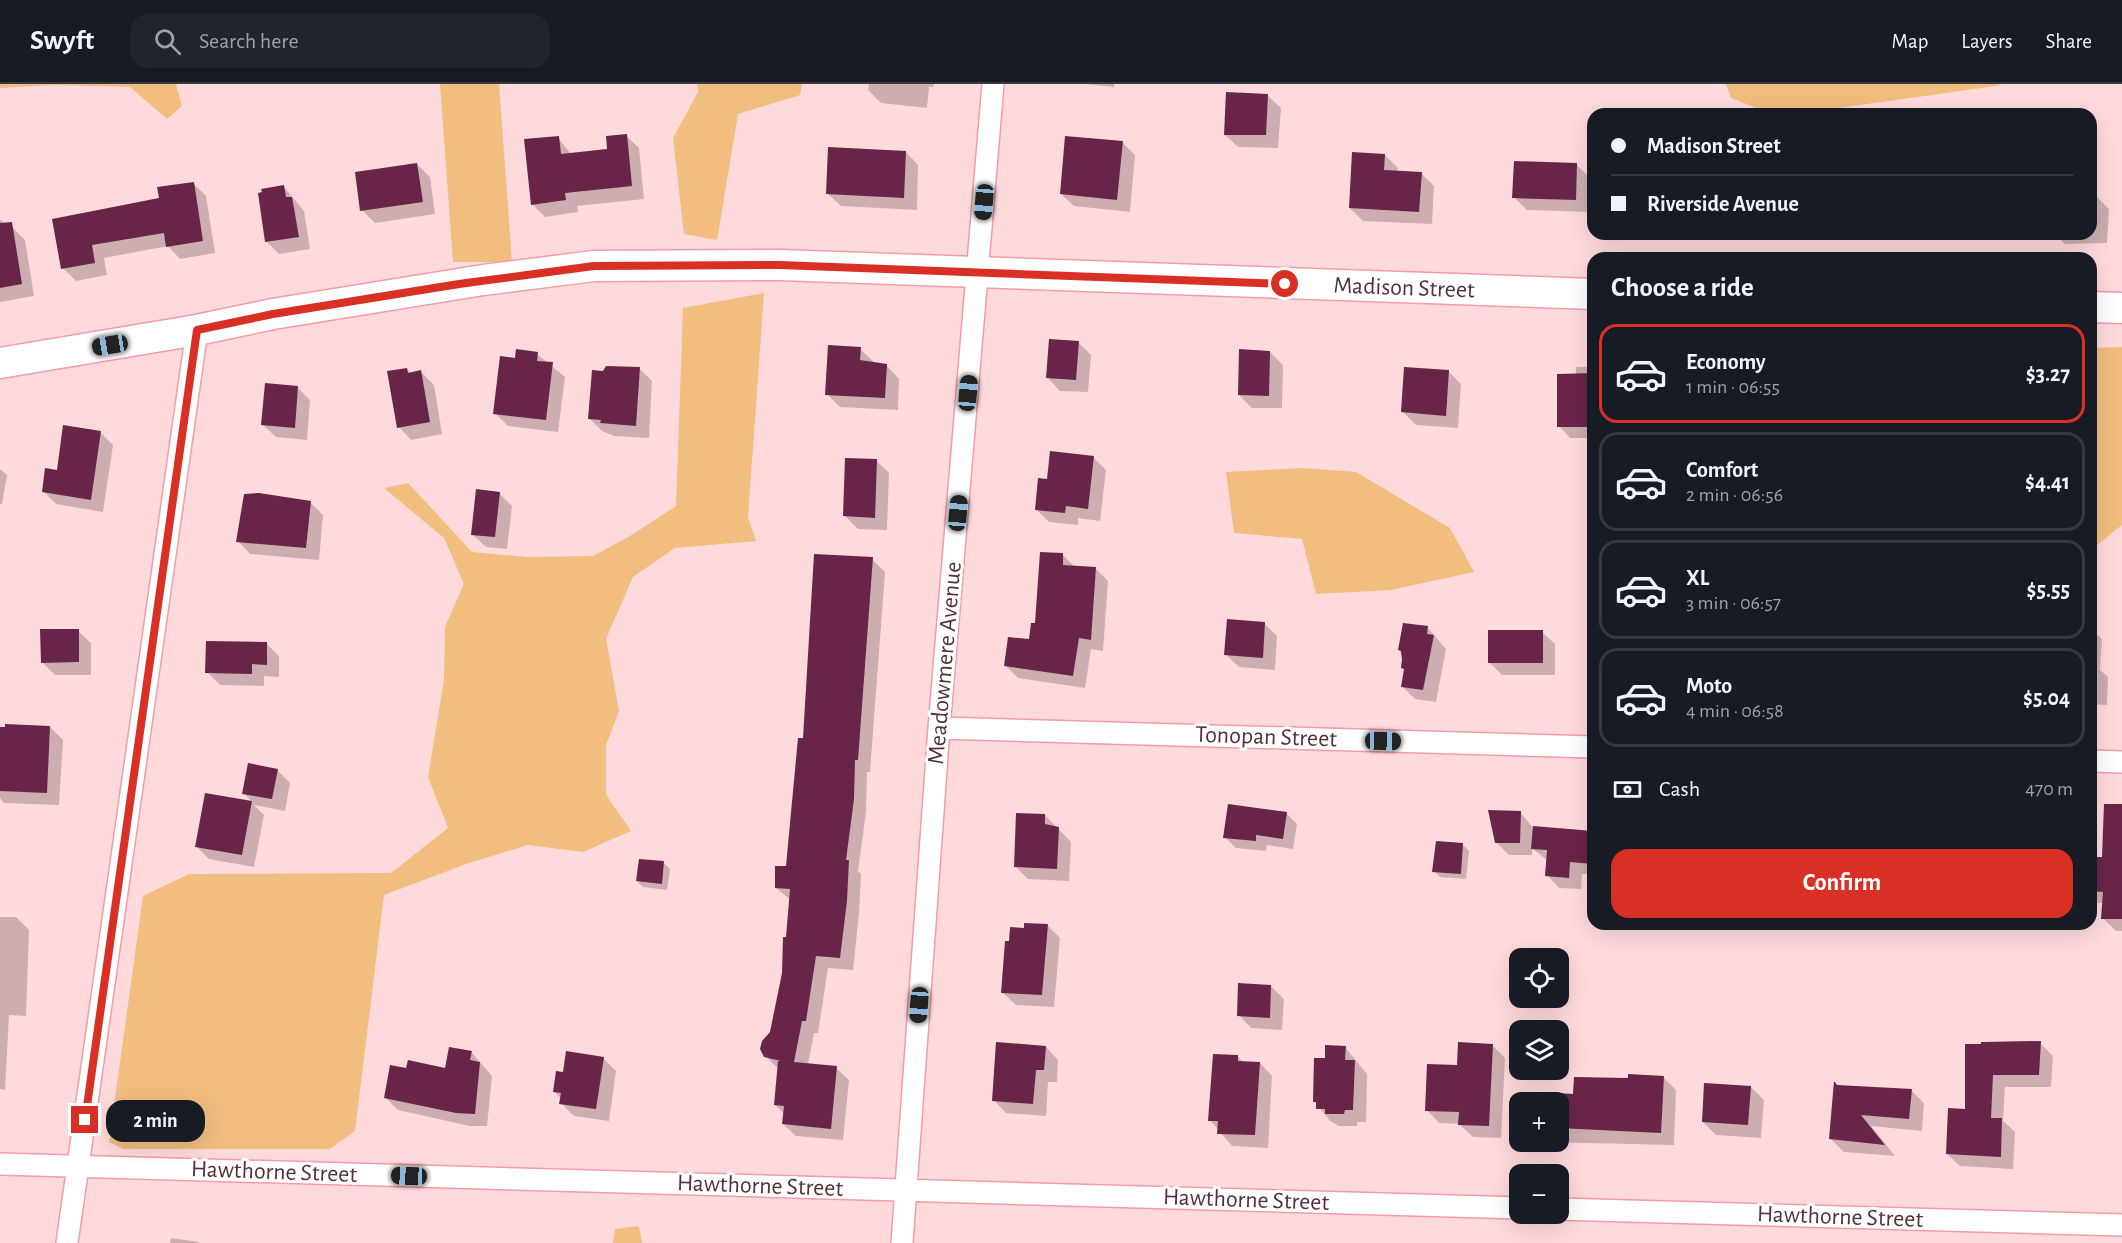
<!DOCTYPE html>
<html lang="en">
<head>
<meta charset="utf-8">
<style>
  body { margin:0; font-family:"Alegreya Sans",sans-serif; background:#20242c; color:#f1f3f6; height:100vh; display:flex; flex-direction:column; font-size:22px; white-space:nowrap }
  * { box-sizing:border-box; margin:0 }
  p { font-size:20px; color:#9ea1a6 }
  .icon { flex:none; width:33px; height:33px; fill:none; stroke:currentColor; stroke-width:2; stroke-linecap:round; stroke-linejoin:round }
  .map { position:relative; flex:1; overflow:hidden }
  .drawer { position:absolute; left:1587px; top:168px; width:510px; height:678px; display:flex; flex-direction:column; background:#171b24; border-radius:18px; box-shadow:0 6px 24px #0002 }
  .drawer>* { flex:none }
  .top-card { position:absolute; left:1587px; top:24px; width:510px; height:132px; border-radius:18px; box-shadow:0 6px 24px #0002; display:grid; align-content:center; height:132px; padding:0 24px; background:#171b24 }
  .controls { position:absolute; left:1509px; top:864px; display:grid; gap:12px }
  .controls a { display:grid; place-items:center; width:60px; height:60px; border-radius:12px; background:#171b24; box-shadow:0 6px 24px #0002; font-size:30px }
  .end { position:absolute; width:27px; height:27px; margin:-14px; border:8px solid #d93025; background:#fff; box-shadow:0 0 0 3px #fff }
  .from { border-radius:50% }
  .bubble { position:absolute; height:42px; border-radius:18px; background:#171b24; box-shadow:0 6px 24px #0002; font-size:20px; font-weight:600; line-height:42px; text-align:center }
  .car { position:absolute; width:18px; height:36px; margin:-18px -9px; border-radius:8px; box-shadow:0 0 4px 2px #0007; background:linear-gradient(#222 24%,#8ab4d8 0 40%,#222 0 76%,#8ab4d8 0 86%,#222 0) }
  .top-card b { display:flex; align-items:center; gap:21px; height:57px; font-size:22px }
  .top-card b+b { border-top:2px solid #363941 }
  .top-card i { width:15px; height:15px; background:#f1f3f6 }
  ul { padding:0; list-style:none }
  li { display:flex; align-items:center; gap:18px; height:99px; margin:0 12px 9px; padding:0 12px; border:3px solid #363941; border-radius:18px }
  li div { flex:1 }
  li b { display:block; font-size:22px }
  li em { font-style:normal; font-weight:600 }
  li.current { border-color:#d93025 }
  li>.icon { width:54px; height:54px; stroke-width:1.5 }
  h2 { padding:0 24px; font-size:27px; line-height:72px }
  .pay { display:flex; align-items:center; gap:15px; height:66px; padding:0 24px; font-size:22px }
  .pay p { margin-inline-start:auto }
  .cta { display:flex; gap:12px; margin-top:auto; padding:12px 24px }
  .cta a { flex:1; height:69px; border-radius:18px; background:#d93025; color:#fff; font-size:24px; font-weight:600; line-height:69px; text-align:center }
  header { display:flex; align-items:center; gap:36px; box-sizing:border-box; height:84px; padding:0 30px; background:#171b24; border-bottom:2px solid #363941 }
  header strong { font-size:28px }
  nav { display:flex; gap:33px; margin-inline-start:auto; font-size:21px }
  .search { width:420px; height:54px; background:#20242c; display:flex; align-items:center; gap:15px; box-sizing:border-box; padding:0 21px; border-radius:18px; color:#9ea1a6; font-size:22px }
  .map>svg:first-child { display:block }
  .green { fill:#f1be7f }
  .shadow { fill:#0003 }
  .building { fill:#692548 }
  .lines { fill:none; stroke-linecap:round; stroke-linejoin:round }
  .street-casing { stroke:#f39ca7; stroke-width:24 }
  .secondary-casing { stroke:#f39ca7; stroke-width:33 }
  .street { stroke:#fff; stroke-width:21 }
  .secondary { stroke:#fff; stroke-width:30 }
  .route { stroke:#d93025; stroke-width:8 }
  .labels { text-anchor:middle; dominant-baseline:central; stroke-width:6; stroke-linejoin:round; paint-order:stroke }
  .street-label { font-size:24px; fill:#553136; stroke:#fff }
</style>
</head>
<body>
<header>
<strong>Swyft</strong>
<div class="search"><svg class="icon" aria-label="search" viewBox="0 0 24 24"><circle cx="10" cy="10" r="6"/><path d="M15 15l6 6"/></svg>Search here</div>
<nav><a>Map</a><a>Layers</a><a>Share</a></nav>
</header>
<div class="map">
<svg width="2122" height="1159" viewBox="0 0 2122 1159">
  <rect width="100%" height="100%" fill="#ffdadd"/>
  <path class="green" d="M 0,0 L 176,0 L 182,22 L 167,35 L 130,3 L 55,1 L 0,4 Z
    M 440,0 L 499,0 L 512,178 L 453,178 Z
    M 697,0 L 802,0 L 800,11 L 738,30 L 717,156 L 684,150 L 673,54 L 698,8 Z
    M 1726,0 L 1993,0 L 2003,1 L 1796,30 L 1772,30 L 1731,14 Z
    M 764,209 L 748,433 L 756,457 L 675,464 L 633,493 L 606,555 L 619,627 L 606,661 L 606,711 L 631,747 L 583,768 L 528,761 L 469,779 L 384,811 L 355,1047 L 330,1065 L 123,1065 L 109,1058 L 143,812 L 189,790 L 391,789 L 448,744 L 428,693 L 444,596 L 445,543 L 464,500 L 444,454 L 384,404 L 408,399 L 472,468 L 528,473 L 593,472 L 630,452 L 676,422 L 683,224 Z
    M 2122,263 L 2122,441 L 2091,466 L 2091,264 Z
    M 1303,384 L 1356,388 L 1450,444 L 1474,488 L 1391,506 L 1316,510 L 1302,455 L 1234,449 L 1226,388 Z
    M 639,1142 L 642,1159 L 613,1159 L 615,1145 Z"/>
  <path class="shadow" d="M 869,0 L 934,0 L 933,3 L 929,3 L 927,24 L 881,19 L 868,6 Z
    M 1086,0 L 1114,0 L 1114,3 Z
    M 1268,12 L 1281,24 L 1278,64 L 1238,63 L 1225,51 Z
    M 626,52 L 639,64 L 644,115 L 577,122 L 578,128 L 545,133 L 532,120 L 558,54 L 571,70 L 609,67 Z
    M 1122,58 L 1135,71 L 1130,128 L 1074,122 L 1061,110 Z
    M 906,68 L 918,81 L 917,126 L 841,122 L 828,110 Z
    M 1385,71 L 1398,84 L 1397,88 L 1421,89 L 1434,102 L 1432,140 L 1363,137 L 1350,124 Z
    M 417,80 L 430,93 L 435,130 L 375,139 L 362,126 Z
    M 1576,80 L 1589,93 L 1588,128 L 1527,126 L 1514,113 Z
    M 193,99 L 206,112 L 215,169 L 180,175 L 168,162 L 104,174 L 107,191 L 76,197 L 63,184 L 54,136 L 160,115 Z
    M 284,103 L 304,127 L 310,165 L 279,170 L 266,157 Z
    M 2091,112 L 2096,112 L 2109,125 L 2107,159 L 2065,160 L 2060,155 L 2051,154 L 2046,150 L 2091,150 Z
    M 0,136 L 12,143 L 25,156 L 34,212 L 0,218 Z
    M 1728,150 L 1781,150 L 1781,153 Z
    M 1936,150 L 1965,150 L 1964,154 Z
    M 1078,258 L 1091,271 L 1088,308 L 1060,307 L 1048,294 Z
    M 860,265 L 873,277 L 873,281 L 887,282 L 899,295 L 898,326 L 840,323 L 827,310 Z
    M 1270,268 L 1283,281 L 1282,324 L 1252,324 L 1239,311 Z
    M 537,270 L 565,293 L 558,348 L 508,342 L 495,329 L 516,275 Z
    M 1576,283 L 1593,283 L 1593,354 L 1570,354 L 1559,342 L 1576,291 Z
    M 639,284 L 652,297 L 649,354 L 614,352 L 602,347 L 589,334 L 604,289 Z
    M 407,285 L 411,290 L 421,288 L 434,301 L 442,350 L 411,356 L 399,343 Z
    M 1448,287 L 1461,300 L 1458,344 L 1416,341 L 1403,328 Z
    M 297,303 L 310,316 L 307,356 L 276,353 L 263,341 Z
    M 100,348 L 113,361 L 103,428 L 56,420 L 43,407 L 58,388 Z
    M 1093,373 L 1106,386 L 1100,437 L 1078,434 L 1078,441 L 1049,438 L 1036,425 L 1049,397 Z
    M 876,376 L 889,389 L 887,446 L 858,445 L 845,432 Z
    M 0,385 L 7,391 L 2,420 L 0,420 Z
    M 499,409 L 512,422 L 507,465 L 486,463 L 473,451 Z
    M 310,418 L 323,431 L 319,476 L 250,470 L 238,457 Z
    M 1063,471 L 1075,483 L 1095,484 L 1108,497 L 1103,567 L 1091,565 L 1085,604 L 1018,594 L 1005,581 L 1030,557 Z
    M 872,475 L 885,488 L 870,688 L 867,688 L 866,728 L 858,787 L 861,790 L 859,830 L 853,886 L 828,884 L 818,949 L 814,949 L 808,981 L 836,984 L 849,996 L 843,1056 L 796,1052 L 783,1040 L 784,1030 L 775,1021 L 779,985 L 765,972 L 783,889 L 791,816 L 776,804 L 787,784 L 804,655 Z
    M 1265,540 L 1277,552 L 1275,586 L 1239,583 L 1226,571 Z
    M 1428,544 L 1446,565 L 1436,618 L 1415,615 L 1402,602 L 1405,586 L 1400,566 Z
    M 2091,545 L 2102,555 L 2100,586 L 2108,593 L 2107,621 L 2091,620 Z
    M 78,547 L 91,559 L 91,591 L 55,591 L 42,578 Z
    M 1542,548 L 1555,560 L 1555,591 L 1502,591 L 1489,578 Z
    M 267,560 L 279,572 L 279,593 L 264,592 L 264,602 L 220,601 L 207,588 Z
    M 50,643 L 63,656 L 59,721 L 4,719 L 0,714 L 0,644 Z
    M 277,686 L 290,699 L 285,727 L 254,721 L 264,731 L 254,783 L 209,775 L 197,763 L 206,711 L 253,719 L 244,709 Z
    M 1520,728 L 1533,744 L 1593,748 L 1593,790 L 1582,790 L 1581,805 L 1559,804 L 1547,791 L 1548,777 L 1532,764 L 1532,771 L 1509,771 L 1496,758 Z
    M 1286,729 L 1297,740 L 1293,765 L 1267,761 L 1266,767 L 1236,764 L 1225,753 Z
    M 1045,731 L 1071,758 L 1069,797 L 1028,795 L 1015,782 Z
    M 2122,759 L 2122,847 L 2116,847 L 2103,834 L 2104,819 L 2091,819 L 2091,774 L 2103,775 Z
    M 1463,761 L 1469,767 L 1466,795 L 1440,793 L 1434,787 Z
    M 664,779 L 670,785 L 667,806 L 643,803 L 637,797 Z
    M 0,833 L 16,833 L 29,846 L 26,932 L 9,931 L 5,1006 L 0,1005 Z
    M 1047,841 L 1060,854 L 1054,923 L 1016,921 L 1003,909 L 1010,858 L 1026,846 Z
    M 1271,902 L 1284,915 L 1282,946 L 1251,944 L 1239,931 Z
    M 2040,959 L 2053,972 L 2051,1003 L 2005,1003 L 2003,1037 L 2015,1048 L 2013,1085 L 1960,1082 L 1947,1070 L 1967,1027 L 1982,962 Z
    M 1492,961 L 1505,974 L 1501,1054 L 1473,1053 L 1459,1040 L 1439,1039 L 1427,1026 L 1458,983 Z
    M 1046,963 L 1058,976 L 1057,998 L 1048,998 L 1046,1032 L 1006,1029 L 994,1016 Z
    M 1345,963 L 1367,990 L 1366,1038 L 1357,1038 L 1357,1042 L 1339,1042 L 1330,1037 L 1314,1017 Z
    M 472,969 L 492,992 L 487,1042 L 470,1042 L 398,1026 L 385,1013 L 408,986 L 447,986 Z
    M 1238,973 L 1243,978 L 1260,979 L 1272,992 L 1268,1064 L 1232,1062 L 1210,1036 Z
    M 603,974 L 616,987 L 609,1037 L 574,1032 L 561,1019 L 561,1015 L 555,1008 L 564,989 Z
    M 1664,994 L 1676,1006 L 1674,1061 L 1545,1058 L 1558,1058 L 1558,1018 L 1534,1018 L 1534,1010 L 1575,1011 L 1629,996 Z
    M 1837,1002 L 1911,1006 L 1924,1019 L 1922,1047 L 1871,1042 L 1895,1072 L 1844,1068 L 1831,1055 Z
    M 1751,1003 L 1764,1016 L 1761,1054 L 1716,1051 L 1703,1038 Z
    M 171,1154 L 199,1158 L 200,1159 L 170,1159 Z"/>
  <path class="building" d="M 1226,8 L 1268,10 L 1266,51 L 1224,51 Z
    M 627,50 L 632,102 L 565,109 L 566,116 L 531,121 L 524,55 L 559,52 L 561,70 L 607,65 L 606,52 Z
    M 1065,52 L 1123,57 L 1117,116 L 1060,110 Z
    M 828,63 L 906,67 L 904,114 L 826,110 Z
    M 1352,68 L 1385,70 L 1384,86 L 1422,88 L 1419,128 L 1349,124 Z
    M 1514,77 L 1577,79 L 1576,116 L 1512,114 Z
    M 417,79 L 423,118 L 360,127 L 355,88 Z
    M 194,98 L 203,157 L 166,163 L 164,149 L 92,161 L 95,179 L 61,185 L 52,135 L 159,114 L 157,103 Z
    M 284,101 L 286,113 L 292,113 L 299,153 L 265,158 L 258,109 L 262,108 L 261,105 Z
    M 12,138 L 22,200 L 0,204 L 0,139 Z
    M 1049,255 L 1079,257 L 1076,296 L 1046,294 Z
    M 828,261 L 861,263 L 860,276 L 887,280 L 885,314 L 825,311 Z
    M 516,265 L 538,268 L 537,277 L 553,278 L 546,336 L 493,330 L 500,272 L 515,274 Z
    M 1239,265 L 1270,267 L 1269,312 L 1238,311 Z
    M 606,282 L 640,283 L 636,342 L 600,339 L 601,336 L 588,335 L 592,286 L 603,287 Z
    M 1404,283 L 1449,286 L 1446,332 L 1401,328 Z
    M 407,284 L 408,289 L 421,286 L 430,338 L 397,344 L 387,287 Z
    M 1593,289 L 1593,333 L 1588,333 L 1588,343 L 1557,343 L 1557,290 Z
    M 265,299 L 298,302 L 295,344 L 261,341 Z
    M 63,341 L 101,347 L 91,416 L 42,408 L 45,384 L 57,386 Z
    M 1050,367 L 1094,372 L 1088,425 L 1066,422 L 1065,429 L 1035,426 L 1038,394 L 1047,395 Z
    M 845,374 L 877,375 L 875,434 L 843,432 Z
    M 476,405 L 500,408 L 495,453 L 471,451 Z
    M 259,409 L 311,417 L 306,464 L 236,458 L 244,410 Z
    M 1040,468 L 1063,469 L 1063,481 L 1096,483 L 1091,556 L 1079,554 L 1073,592 L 1004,582 L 1008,553 L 1029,555 L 1031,539 L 1035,539 Z
    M 814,470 L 873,473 L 858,676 L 855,676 L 854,715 L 846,776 L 849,776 L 847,817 L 840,874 L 816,872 L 806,937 L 802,937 L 794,978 L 837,982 L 831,1045 L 782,1040 L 784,1022 L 774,1021 L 778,977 L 781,977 L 764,973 L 760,965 L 762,957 L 770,948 L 782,889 L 783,853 L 786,853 L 790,805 L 775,804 L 775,782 L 786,782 L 798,654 L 803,654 Z
    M 1227,535 L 1265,538 L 1263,574 L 1224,571 Z
    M 1403,539 L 1428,542 L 1427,550 L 1434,551 L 1423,606 L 1401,603 L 1404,585 L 1401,584 L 1402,575 L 1401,567 L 1398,566 Z
    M 40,545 L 79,545 L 79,578 L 41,579 Z
    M 1488,546 L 1543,546 L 1543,579 L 1488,579 Z
    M 206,557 L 267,558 L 267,581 L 252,580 L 252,590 L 205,589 Z
    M 5,640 L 50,642 L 47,709 L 0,707 L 0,643 L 5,643 Z
    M 248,679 L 278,685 L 272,715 L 242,710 Z
    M 205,709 L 252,717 L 242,771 L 195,763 Z
    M 1228,720 L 1287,728 L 1283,755 L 1256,751 L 1256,757 L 1223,754 Z
    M 2104,720 L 2122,720 L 2122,835 L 2101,835 L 2103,808 L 2091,807 L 2091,773 L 2102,773 Z
    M 1488,726 L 1521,727 L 1520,759 L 1495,759 Z
    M 1016,729 L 1045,730 L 1045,740 L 1059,743 L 1057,785 L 1014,783 Z
    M 1533,742 L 1593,747 L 1593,780 L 1570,778 L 1569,794 L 1545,792 L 1547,766 L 1531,765 Z
    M 1436,757 L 1463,759 L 1461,790 L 1432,788 Z
    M 639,775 L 664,777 L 662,800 L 636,797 Z
    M 1024,839 L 1048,840 L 1042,911 L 1001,909 L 1005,857 L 1009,857 L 1010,843 L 1024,844 Z
    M 1238,899 L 1271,901 L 1270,934 L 1237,932 Z
    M 2041,957 L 2039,991 L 1993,991 L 1991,1034 L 2002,1034 L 2001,1073 L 1946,1070 L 1948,1024 L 1965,1025 L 1965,960 L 1981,960 L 1981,958 Z
    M 996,958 L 1046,962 L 1044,986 L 1036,986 L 1033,1020 L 992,1017 Z
    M 1458,958 L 1493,960 L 1489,1042 L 1458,1041 L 1459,1028 L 1425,1027 L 1427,980 L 1457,981 Z
    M 1325,961 L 1346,962 L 1345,976 L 1355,976 L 1353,1026 L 1345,1026 L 1344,1030 L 1325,1030 L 1325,1025 L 1316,1025 L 1316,1018 L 1313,1018 L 1314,974 L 1325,974 Z
    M 449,963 L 472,967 L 470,976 L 480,978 L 475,1030 L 456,1029 L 384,1014 L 390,981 L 406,984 L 408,976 L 445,984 Z
    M 566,967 L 604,973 L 596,1025 L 559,1020 L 561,1009 L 553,1008 L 556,987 L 563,988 Z
    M 1213,970 L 1238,971 L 1238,977 L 1260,978 L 1255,1051 L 1217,1050 L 1218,1037 L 1208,1037 Z
    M 1628,990 L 1664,992 L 1661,1049 L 1558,1044 L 1558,1009 L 1573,1010 L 1574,993 L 1628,994 Z
    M 1834,997 L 1837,1001 L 1912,1005 L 1909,1035 L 1861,1031 L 1885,1061 L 1829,1055 Z
    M 1704,999 L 1751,1002 L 1748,1041 L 1702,1038 Z"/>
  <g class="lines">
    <defs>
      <path id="street" d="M 939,644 L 1593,663
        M 2091,677 L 2122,678
        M 0,1080 L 1520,1124
        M 1558,1125 L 2122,1141
        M 67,1159 L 197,246
        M 902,1159 L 939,644 L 993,0"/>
      <path id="secondary" d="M 2091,223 L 2122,224
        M 0,279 L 197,246 L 273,230 L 483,196 L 594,182 L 780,181 L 1593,210"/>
    </defs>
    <use href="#street" class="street-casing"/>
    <use href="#secondary" class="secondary-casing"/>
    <use href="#street" class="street"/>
    <use href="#secondary" class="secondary"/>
  </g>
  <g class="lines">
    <path class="route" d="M 85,1036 L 197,246 L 273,230 L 459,200 L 594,182 L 780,181 L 1285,200"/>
  </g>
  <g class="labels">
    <g class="street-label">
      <text transform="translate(1404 204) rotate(2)">Madison Street</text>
      <text transform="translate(945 579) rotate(-85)">Meadowmere Avenue</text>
      <text transform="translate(1266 653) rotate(2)">Tonopan Street</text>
      <text transform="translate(274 1088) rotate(2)">Hawthorne Street</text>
      <text transform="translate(760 1102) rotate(2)">Hawthorne Street</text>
      <text transform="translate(1246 1116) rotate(2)">Hawthorne Street</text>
      <text transform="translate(1840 1133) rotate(2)">Hawthorne Street</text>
    </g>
  </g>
</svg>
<div class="controls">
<a><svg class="icon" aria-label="locate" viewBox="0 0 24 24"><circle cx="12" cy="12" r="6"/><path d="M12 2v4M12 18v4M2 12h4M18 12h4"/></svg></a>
<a><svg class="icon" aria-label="layers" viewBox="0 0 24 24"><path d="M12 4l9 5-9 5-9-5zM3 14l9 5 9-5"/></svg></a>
<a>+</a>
<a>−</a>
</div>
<i class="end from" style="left:1285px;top:200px"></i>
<i class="end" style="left:85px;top:1036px"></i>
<div class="bubble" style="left:106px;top:1016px;width:99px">2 min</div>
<i class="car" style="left:984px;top:118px;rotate:185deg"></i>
<i class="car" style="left:110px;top:261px;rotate:261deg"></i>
<i class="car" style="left:968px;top:309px;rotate:5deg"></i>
<i class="car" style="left:958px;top:429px;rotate:5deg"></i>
<i class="car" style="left:1383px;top:657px;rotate:91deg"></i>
<i class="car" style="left:919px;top:921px;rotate:184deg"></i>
<i class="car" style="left:409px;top:1092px;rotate:272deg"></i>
<div class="top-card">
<b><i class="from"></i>Madison Street</b>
<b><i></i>Riverside Avenue</b>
</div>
<section class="drawer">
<h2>Choose a ride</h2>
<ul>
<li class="current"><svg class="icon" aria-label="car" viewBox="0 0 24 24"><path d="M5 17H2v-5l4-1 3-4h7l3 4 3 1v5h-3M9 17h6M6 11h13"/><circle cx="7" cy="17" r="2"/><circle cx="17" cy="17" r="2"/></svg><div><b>Economy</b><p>1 min · 06:55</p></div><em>$3.27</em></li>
<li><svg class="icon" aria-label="car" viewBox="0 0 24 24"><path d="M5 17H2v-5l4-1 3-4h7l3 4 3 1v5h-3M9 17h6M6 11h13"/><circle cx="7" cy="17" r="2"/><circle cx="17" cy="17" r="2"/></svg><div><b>Comfort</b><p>2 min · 06:56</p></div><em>$4.41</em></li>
<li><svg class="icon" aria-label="car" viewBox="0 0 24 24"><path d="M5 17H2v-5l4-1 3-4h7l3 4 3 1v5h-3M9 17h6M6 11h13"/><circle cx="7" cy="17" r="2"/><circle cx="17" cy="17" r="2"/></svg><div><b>XL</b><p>3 min · 06:57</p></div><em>$5.55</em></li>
<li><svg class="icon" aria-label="car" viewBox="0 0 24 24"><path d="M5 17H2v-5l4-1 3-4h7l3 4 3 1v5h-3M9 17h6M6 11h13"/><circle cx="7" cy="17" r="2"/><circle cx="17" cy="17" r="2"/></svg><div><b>Moto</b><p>4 min · 06:58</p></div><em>$5.04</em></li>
</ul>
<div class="pay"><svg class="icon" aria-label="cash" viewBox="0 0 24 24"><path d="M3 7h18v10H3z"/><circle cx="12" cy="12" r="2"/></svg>Cash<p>470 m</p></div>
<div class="cta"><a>Confirm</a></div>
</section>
</div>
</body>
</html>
